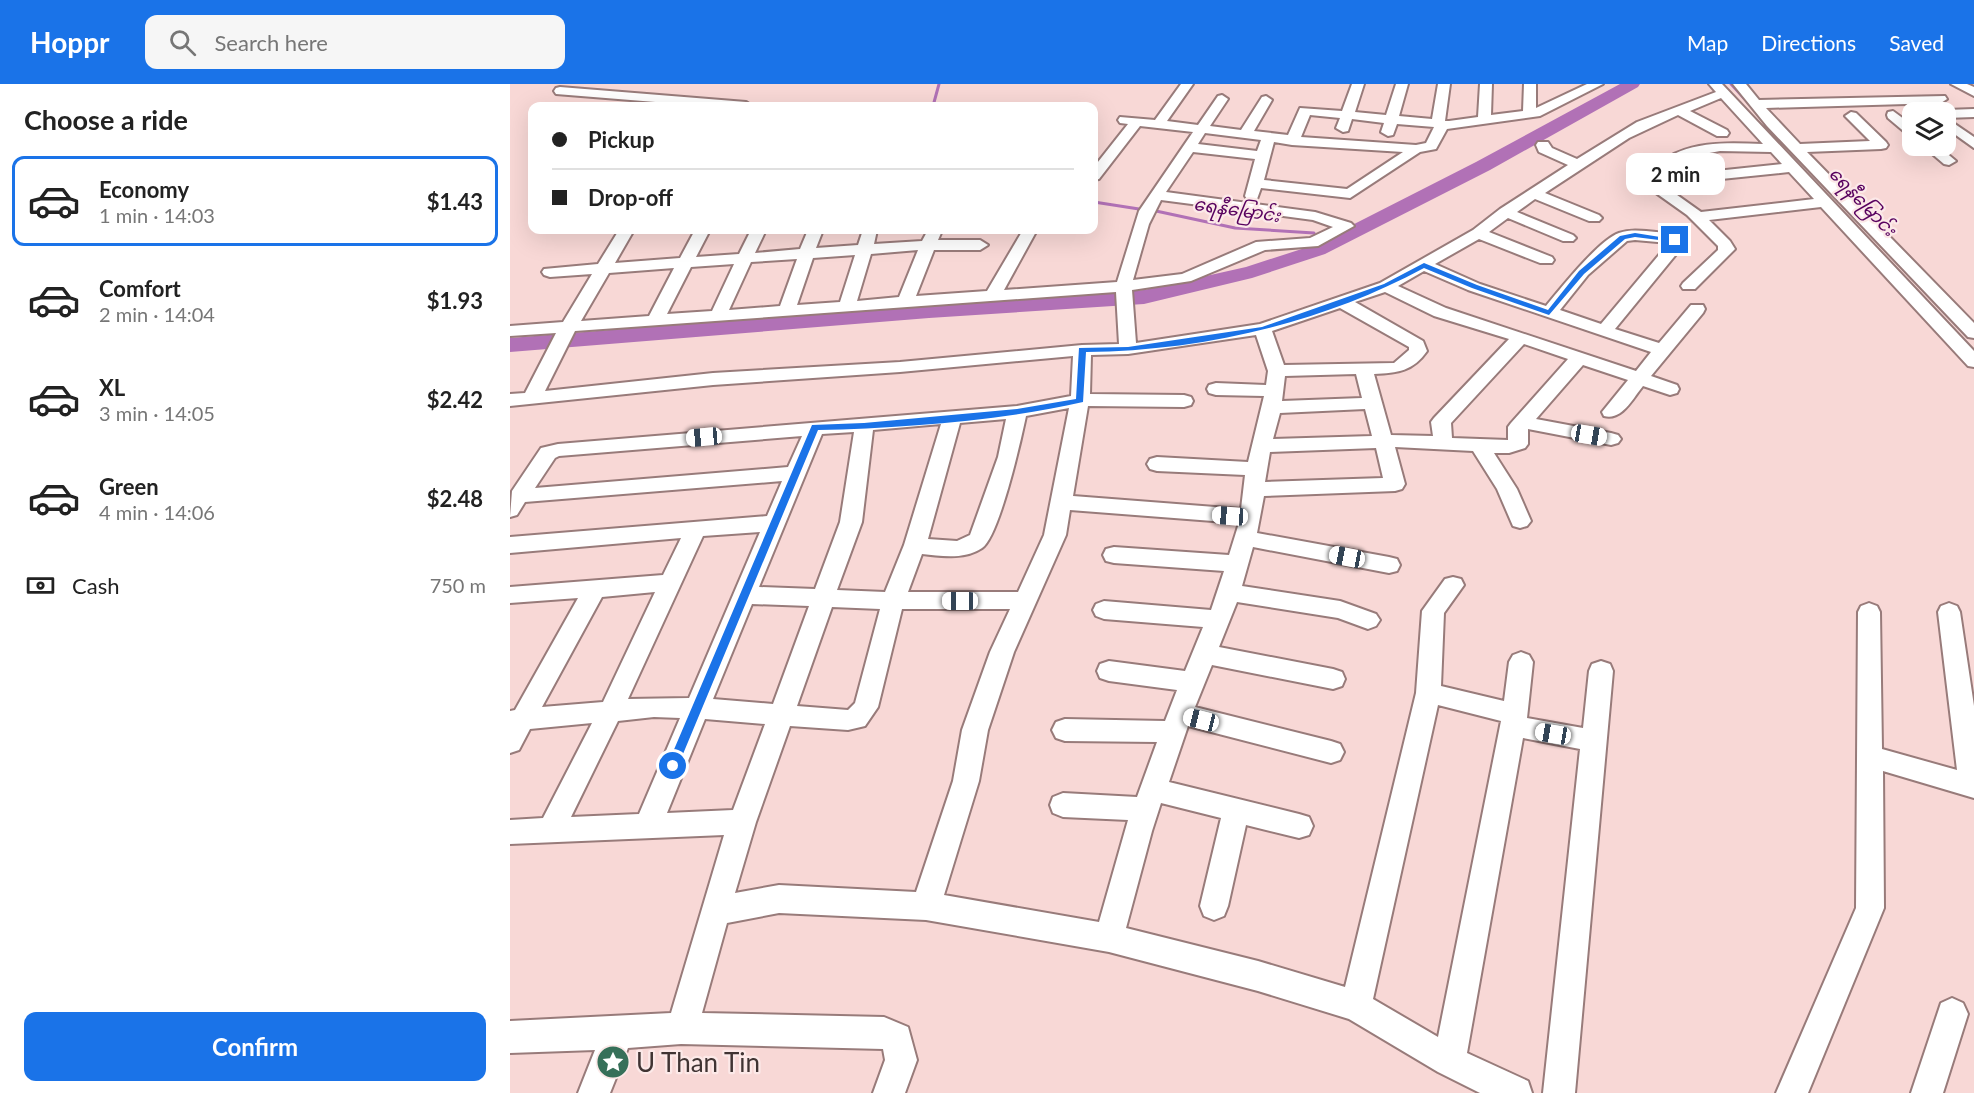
<!DOCTYPE html>
<html lang="en">
<head>
<meta charset="utf-8">
<style>
  body { margin:0; font-family:Lato,"Noto Sans Myanmar",sans-serif; background:#f6f6f6; color:#222; height:100vh; display:flex; flex-direction:column; font-size:22px; white-space:nowrap }
  * { box-sizing:border-box; margin:0 }
  p { font-size:20px; color:#767676 }
  .icon { flex:none; width:33px; height:33px; fill:none; stroke:currentColor; stroke-width:2; stroke-linecap:round; stroke-linejoin:round }
  .map { position:relative; flex:1; overflow:hidden }
  .details { display:flex; flex-direction:column; background:#fff; width:510px }
  .details>* { flex:none }
  .guide { position:absolute; left:18px; top:18px; width:570px; height:132px; border-radius:12px; box-shadow:0 6px 24px #0002; display:grid; align-content:center; height:132px; padding:0 24px; background:#fff }
  .controls { position:absolute; left:1392px; top:18px; display:grid; gap:12px }
  .controls a { display:grid; place-items:center; width:54px; height:54px; border-radius:12px; background:#fff; box-shadow:0 6px 24px #0002; font-size:30px }
  .end { position:absolute; width:27px; height:27px; margin:-14px; border:8px solid #1a73e8; background:#fff; box-shadow:0 0 0 3px #fff }
  .from { border-radius:50% }
  .bubble { position:absolute; height:42px; border-radius:12px; background:#fff; box-shadow:0 6px 24px #0002; font-size:20px; font-weight:700; line-height:42px; text-align:center }
  .car { position:absolute; width:18px; height:36px; margin:-18px -9px; border-radius:8px; box-shadow:0 0 4px 2px #0007; background:linear-gradient(#fff 24%,#345 0 40%,#fff 0 76%,#345 0 86%,#fff 0) }
  .guide b { display:flex; align-items:center; gap:21px; height:57px; font-size:22px }
  .guide b+b { border-top:2px solid #e0e0e0 }
  .guide i { width:15px; height:15px; background:#222 }
  ul { padding:0; list-style:none }
  li { display:flex; align-items:center; gap:18px; height:90px; margin:0 12px 9px; padding:0 12px; border:3px solid transparent; border-radius:12px }
  li div { flex:1 }
  li b { display:block; font-size:22px }
  li em { font-style:normal; font-weight:700 }
  li.active { border-color:#1a73e8 }
  li>.icon { width:54px; height:54px; stroke-width:1.5 }
  h2 { padding:0 24px; font-size:27px; line-height:72px }
  .pay { display:flex; align-items:center; gap:15px; height:66px; padding:0 24px; font-size:22px }
  .pay p { margin-inline-start:auto }
  .primary-button { display:flex; gap:12px; margin-top:auto; padding:12px 24px }
  .primary-button a { flex:1; height:69px; border-radius:12px; background:#1a73e8; color:#fff; font-size:24px; font-weight:700; line-height:69px; text-align:center }
  header { display:flex; align-items:center; gap:36px; box-sizing:border-box; height:84px; padding:0 30px; background:#1a73e8; color:#fff }
  header strong { font-size:28px }
  nav { display:flex; gap:33px; margin-inline-start:auto; font-size:21px }
  .search { width:420px; height:54px; background:#f6f6f6; display:flex; align-items:center; gap:15px; box-sizing:border-box; padding:0 21px; border-radius:12px; color:#767676; font-size:22px }
  main { display:flex; flex:1; min-height:0 }
  .map>svg:first-child { display:block }
  .lines { fill:none; stroke-linecap:round; stroke-linejoin:round }
  .stream { stroke:#b171b6; stroke-width:3 }
  .river { fill:#b171b6; fill-rule:evenodd }
  .minor-casing { stroke:#987b7a; stroke-width:4 }
  .minor { fill:#fff; fill-rule:evenodd }
  .route { fill:#1a73e8 }
  .labels { text-anchor:middle; dominant-baseline:central; stroke-width:4.5; stroke-linejoin:round; paint-order:stroke }
  .far-water-label { font-size:18px; font-style:italic; fill:#58025f; stroke:#fce9e8 }
  .near-poi-label { font-size:26px; fill:#403433; stroke:#fce9e8; text-anchor:start }
</style>
</head>
<body>
<header>
<strong>Hoppr</strong>
<div class="search"><svg class="icon" aria-label="search" viewBox="0 0 24 24"><circle cx="10" cy="10" r="6"/><path d="M15 15l6 6"/></svg>Search here</div>
<nav><a>Map</a><a>Directions</a><a>Saved</a></nav>
</header>
<main>
<section class="details">
<h2>Choose a ride</h2>
<ul>
<li class="active"><svg class="icon" aria-label="car" viewBox="0 0 24 24"><path d="M5 17H2v-5l4-1 3-4h7l3 4 3 1v5h-3M9 17h6M6 11h13"/><circle cx="7" cy="17" r="2"/><circle cx="17" cy="17" r="2"/></svg><div><b>Economy</b><p>1 min · 14:03</p></div><em>$1.43</em></li>
<li><svg class="icon" aria-label="car" viewBox="0 0 24 24"><path d="M5 17H2v-5l4-1 3-4h7l3 4 3 1v5h-3M9 17h6M6 11h13"/><circle cx="7" cy="17" r="2"/><circle cx="17" cy="17" r="2"/></svg><div><b>Comfort</b><p>2 min · 14:04</p></div><em>$1.93</em></li>
<li><svg class="icon" aria-label="car" viewBox="0 0 24 24"><path d="M5 17H2v-5l4-1 3-4h7l3 4 3 1v5h-3M9 17h6M6 11h13"/><circle cx="7" cy="17" r="2"/><circle cx="17" cy="17" r="2"/></svg><div><b>XL</b><p>3 min · 14:05</p></div><em>$2.42</em></li>
<li><svg class="icon" aria-label="car" viewBox="0 0 24 24"><path d="M5 17H2v-5l4-1 3-4h7l3 4 3 1v5h-3M9 17h6M6 11h13"/><circle cx="7" cy="17" r="2"/><circle cx="17" cy="17" r="2"/></svg><div><b>Green</b><p>4 min · 14:06</p></div><em>$2.48</em></li>
</ul>
<div class="pay"><svg class="icon" aria-label="cash" viewBox="0 0 24 24"><path d="M3 7h18v10H3z"/><circle cx="12" cy="12" r="2"/></svg>Cash<p>750 m</p></div>
<div class="primary-button"><a>Confirm</a></div>
</section>
<div class="map">
<svg width="1464" height="1009" viewBox="0 0 1464 1009">
  <rect width="100%" height="100%" fill="#f8d8d6"/>
  <g class="lines">
    <path class="stream" d="M 1221,0 L 1243,24
      M 423,22 L 429,0
      M 584,118 L 629,125
      M 646,127 L 725,144 L 804,149
      M 824,151 L 834,152"/>
    <path class="river" d="M 1110,0 L 1130,0 L 1128,3 L 980,86 L 815,170 L 742,194 L 634,220 L 419,234 L 0,268 L 0,254 L 419,220 L 634,206 L 736,183 L 801,162 L 966,78 Z"/>
    <defs>
      <path id="minor" d="M 671,0 L 683,0 L 657,37 L 688,41 L 708,12 L 712,11 L 718,15 L 700,42 L 731,46 L 752,13 L 756,12 L 762,16 L 744,47 L 778,51 L 790,24 L 832,27 L 842,0 L 854,0 L 845,28 L 876,31 L 886,0 L 898,0 L 889,32 L 922,35 L 928,0 L 940,0 L 935,37 L 939,37 L 968,33 L 970,0 L 982,0 L 981,31 L 1013,27 L 1014,0 L 1026,0 L 1026,24 L 1077,0 L 1093,0 L 1030,32 L 937,45 L 926,65 L 910,68 L 840,114 L 751,104 L 747,115 L 737,115 L 735,112 L 745,75 L 683,68 L 656,108 L 805,128 L 841,139 L 844,142 L 808,162 L 755,166 L 681,197 L 622,206 L 626,259 L 750,240 L 870,199 L 963,146 L 990,125 L 1058,81 L 1029,68 L 1026,61 L 1028,58 L 1038,58 L 1042,64 L 1067,75 L 1127,38 L 1206,8 L 1199,0 L 1212,0 L 1464,267 L 1464,283 L 1458,282 L 1311,123 L 1199,136 L 1220,157 L 1225,165 L 1185,205 L 1173,205 L 1171,202 L 1173,199 L 1208,166 L 1208,162 L 1177,131 L 1139,104 L 1131,108 L 1124,104 C 1159,57 1200,58 1253,60 L 1211,14 L 1180,27 L 1217,46 L 1219,49 L 1217,52 L 1207,52 L 1168,31 L 1119,54 L 1035,109 L 1089,131 L 1092,134 L 1089,137 L 1079,137 L 1025,115 L 1007,128 L 1063,151 L 1066,154 L 1063,157 L 1053,157 L 998,134 L 979,148 L 1042,173 L 1044,176 L 1042,179 L 1030,179 L 969,155 L 925,180 L 970,200 L 1036,222 C 1051,204 1089,156 1109,149 C 1121,145 1134,147 1146,148 C 1156,149 1170,149 1177,157 L 1105,245 L 1149,259 L 1181,221 L 1193,221 L 1195,225 L 1193,229 L 1141,292 L 1167,301 L 1169,305 L 1167,309 L 1160,311 L 1133,302 C 1123,314 1112,337 1094,332 L 1092,328 L 1118,296 L 1073,281 L 1026,335 L 1101,349 L 1108,351 L 1111,355 L 1108,359 L 1101,361 L 1018,345 L 1018,360 L 1015,364 L 999,369 L 984,369 L 1007,405 L 1021,437 L 1017,442 L 1010,444 L 1003,442 L 987,405 L 963,367 L 885,363 L 895,400 L 892,405 L 885,407 L 754,412 L 747,449 L 879,473 L 887,475 L 890,481 L 887,487 L 879,489 L 743,463 L 732,502 L 830,517 L 866,530 L 870,536 L 866,542 L 858,545 L 828,534 L 727,518 L 709,563 L 823,585 L 832,588 L 835,595 L 832,602 L 823,605 L 702,581 L 685,623 L 821,657 L 830,660 L 834,668 L 830,676 L 821,679 L 678,642 L 659,698 L 789,730 L 799,733 L 803,742 L 799,751 L 789,754 L 736,741 L 718,822 L 714,832 L 704,836 L 694,832 L 690,822 L 711,734 L 651,719 L 642,747 L 616,844 L 748,877 L 835,903 L 906,609 L 912,527 L 935,495 L 943,493 L 951,495 L 954,501 L 934,529 L 931,602 L 994,617 L 999,578 L 1003,571 L 1011,568 L 1019,571 L 1023,578 L 1017,634 L 1073,644 L 1079,587 L 1082,580 L 1091,577 L 1100,580 L 1103,587 L 1065,1009 L 1033,1009 L 1070,665 L 1013,654 L 957,969 L 1018,997 L 1022,1009 L 970,1009 L 928,988 L 839,935 L 748,907 L 599,868 L 416,836 L 269,829 L 217,839 L 192,929 L 374,933 L 398,943 L 407,976 L 395,1009 L 363,1009 L 375,976 L 373,965 L 171,960 L 118,964 L 100,1009 L 68,1009 L 85,966 L 0,969 L 0,937 L 161,929 L 214,751 L 0,760 L 0,736 L 33,734 L 82,639 L 20,645 L 9,666 L 0,669 L 0,627 L 5,626 L 68,514 L 0,519 L 0,503 L 153,491 L 171,454 L 0,469 L 0,453 L 257,432 L 272,397 L 15,418 L 7,431 L 0,433 L 2,407 L 31,364 L 48,360 L 507,322 L 561,312 L 563,272 L 390,288 L 203,301 L 0,322 L 0,310 L 15,309 L 46,249 L 0,252 L 0,242 L 53,238 L 82,190 L 40,193 L 34,191 L 32,188 L 34,185 L 88,180 L 109,146 L 124,146 L 105,179 L 170,174 L 185,146 L 200,146 L 186,173 L 229,170 L 241,146 L 256,146 L 245,169 L 290,165 L 298,146 L 313,146 L 306,164 L 348,161 L 353,146 L 367,146 L 364,160 L 412,157 L 418,146 L 427,146 L 431,149 L 428,156 L 470,156 L 478,161 L 470,166 L 424,166 L 406,212 L 477,207 L 513,146 L 527,146 L 494,206 L 607,198 L 629,127 L 683,48 L 630,42 L 589,95 L 584,96 L 584,83 L 618,40 L 610,39 L 608,36 L 610,33 L 645,36 ZM 800,31 L 830,34 L 826,44 L 833,48 L 838,47 L 842,35 L 874,39 L 871,48 L 878,52 L 883,51 L 887,40 L 924,43 L 916,59 L 906,61 L 791,53 ZM 695,49 L 751,56 L 747,67 L 688,60 ZM 764,58 L 782,61 L 893,68 L 837,105 L 754,96 ZM 1210,67 L 1261,68 L 1272,80 L 1149,93 L 1173,74 ZM 1279,88 L 1304,115 L 1191,128 L 1153,101 ZM 651,116 L 803,136 L 823,143 L 800,154 L 746,158 L 672,190 L 623,196 L 639,140 ZM 1125,156 L 1159,159 L 1091,240 L 1050,226 L 1078,191 L 1117,157 ZM 408,166 L 389,213 L 347,217 L 361,170 ZM 345,171 L 330,218 L 287,221 L 303,174 ZM 287,175 L 270,222 L 219,226 L 241,178 ZM 224,180 L 202,227 L 157,230 L 181,183 ZM 164,184 L 139,232 L 71,237 L 99,189 ZM 914,187 L 958,206 L 1141,268 L 1126,287 L 936,224 L 888,202 ZM 606,208 L 609,260 L 572,261 L 390,278 L 203,289 L 35,307 L 65,247 ZM 875,208 L 924,232 L 999,255 L 924,334 L 921,338 L 923,352 L 881,351 L 864,290 C 888,289 903,287 917,267 L 913,257 L 845,218 ZM 830,224 L 899,263 L 899,266 L 884,279 L 774,281 L 762,247 ZM 746,251 L 758,287 L 756,301 L 706,299 L 699,301 L 697,305 L 699,309 L 706,311 L 754,312 L 738,378 L 647,373 L 640,375 L 637,380 L 640,385 L 647,387 L 735,391 L 731,425 L 563,412 L 578,322 L 674,323 L 681,321 L 683,317 L 681,313 L 674,311 L 580,310 L 581,271 L 618,270 ZM 1014,260 L 1058,275 L 1001,339 L 998,343 L 998,356 L 942,354 L 941,339 ZM 846,290 L 852,314 L 772,317 L 775,292 ZM 559,324 L 534,451 L 508,508 L 398,508 L 412,470 C 432,472 454,476 472,464 C 489,453 511,356 516,332 ZM 855,325 L 862,352 L 763,355 L 770,329 ZM 496,335 L 488,373 L 460,451 L 447,457 L 418,455 L 450,339 ZM 431,340 L 394,461 L 375,508 L 327,506 L 352,438 L 363,346 ZM 344,348 L 330,438 L 305,505 L 249,503 L 312,350 ZM 292,352 L 278,383 L 25,404 L 45,374 L 49,372 ZM 866,364 L 873,394 L 755,398 L 760,368 ZM 560,426 L 729,439 L 719,471 L 604,463 L 596,465 L 593,471 L 596,477 L 604,479 L 714,487 L 701,526 L 594,517 L 586,520 L 583,526 L 586,532 L 594,535 L 693,543 L 675,587 L 599,577 L 590,580 L 587,587 L 590,594 L 599,597 L 667,606 L 655,637 L 555,635 L 546,638 L 542,646 L 546,654 L 555,657 L 647,658 L 627,713 L 553,709 L 543,713 L 540,721 L 543,729 L 553,733 L 618,736 L 589,838 L 434,811 L 469,697 L 478,646 L 504,568 L 556,451 ZM 250,448 L 179,614 L 118,615 L 193,452 ZM 145,508 L 93,618 L 32,623 L 92,513 ZM 242,520 L 299,522 L 263,620 L 203,615 ZM 322,523 L 370,525 L 345,619 L 338,626 L 287,622 ZM 392,525 L 500,525 L 480,568 L 452,646 L 443,697 L 406,808 L 269,801 L 225,809 L 246,738 L 280,642 L 338,646 L 355,642 L 368,623 ZM 928,621 L 991,637 L 928,953 L 863,915 ZM 144,633 L 170,634 L 129,730 L 61,733 L 108,637 ZM 195,635 L 255,640 L 223,726 L 157,729 Z
        M 1223,0 L 1236,0 L 1249,16 L 1435,12 L 1437,15 L 1431,19 L 1256,24 L 1290,60 L 1360,57 L 1335,32 L 1341,28 L 1346,29 L 1376,58 L 1378,61 L 1376,64 L 1371,65 L 1297,68 L 1464,239 L 1464,254 L 1458,253 L 1257,42 Z
        M 1441,0 L 1457,0 L 1464,3 L 1464,12 Z
        M 50,3 L 236,18 L 242,22 L 195,22 L 46,10 L 44,7 L 46,4 Z
        M 1464,25 L 1464,33 L 1436,34 L 1436,28 L 1431,28 L 1436,26 Z
        M 1383,27 L 1402,41 L 1402,51 L 1397,50 L 1378,34 L 1377,31 L 1378,28 Z
        M 1436,34 L 1464,53 L 1464,64 L 1436,44 Z
        M 1413,62 L 1428,62 L 1446,77 L 1439,81 L 1434,80 Z
        M 1359,519 L 1367,522 L 1370,528 L 1372,665 L 1447,686 L 1428,528 L 1431,522 L 1439,519 L 1447,522 L 1450,528 L 1464,622 L 1464,714 L 1373,687 L 1374,824 L 1298,1009 L 1266,1009 L 1346,824 L 1348,528 L 1351,522 Z
        M 1442,914 L 1453,919 L 1458,930 L 1433,1009 L 1401,1009 L 1431,919 Z"/>
    </defs>
    <use href="#minor" class="minor-casing"/>
    <use href="#minor" class="minor"/>
  </g>
  <path class="route" d="M 1125,149 L 1169,156 L 1165,158 L 1125,153 L 1115,155 L 1074,190 L 1039,231 L 962,204 L 914,184 C 812,239 692,267 576,268 L 573,318 C 490,337 392,344 308,346 L 168,682 L 163,687 L 159,686 L 157,682 L 302,341 L 354,339 L 507,325 L 566,315 L 569,264 L 618,263 L 752,243 L 874,200 L 914,179 L 967,201 L 1038,226 L 1069,187 L 1110,152 Z"/>
  <defs>
    <symbol id="sight-disc" viewBox="-11 -11 22 22"><circle r="9.5" fill="#367059" stroke="#fce9e8"/><path d="M0-6L1.8-2.2L6-1.7L2.9 1.2L3.7 5.4L0 3.3L-3.7 5.4L-2.9 1.2L-6-1.7L-1.8-2.2Z" fill="#fff"/></symbol>
  </defs>
  <g fill-rule="evenodd">
    <use href="#sight-disc" x="84" y="959" width="38" height="38"/>
  </g>
  <g class="labels">
    <g class="far-water-label">
      <text transform="translate(1353 117) rotate(46)">ရေနီမြောင်း</text>
      <text transform="translate(727 125) rotate(8)">ရေနီမြောင်း</text>
    </g>
    <g class="near-poi-label">
      <text x="126" y="978">U Than Tin</text>
    </g>
  </g>
</svg>
<div class="controls">
<a><svg class="icon" aria-label="layers" viewBox="0 0 24 24"><path d="M12 4l9 5-9 5-9-5zM3 14l9 5 9-5"/></svg></a>
</div>
<i class="end from" style="left:163px;top:682px"></i>
<i class="end" style="left:1165px;top:156px"></i>
<div class="bubble" style="left:1116px;top:69px;width:99px">2 min</div>
<i class="car" style="left:1079px;top:351px;rotate:100deg"></i>
<i class="car" style="left:194px;top:353px;rotate:265deg"></i>
<i class="car" style="left:720px;top:432px;rotate:274deg"></i>
<i class="car" style="left:837px;top:473px;rotate:281deg"></i>
<i class="car" style="left:450px;top:517px;rotate:270deg"></i>
<i class="car" style="left:691px;top:636px;rotate:284deg"></i>
<i class="car" style="left:1043px;top:650px;rotate:280deg"></i>
<div class="guide">
<b><i class="from"></i>Pickup</b>
<b><i></i>Drop-off</b>
</div>
</div>
</main>
</body>
</html>
